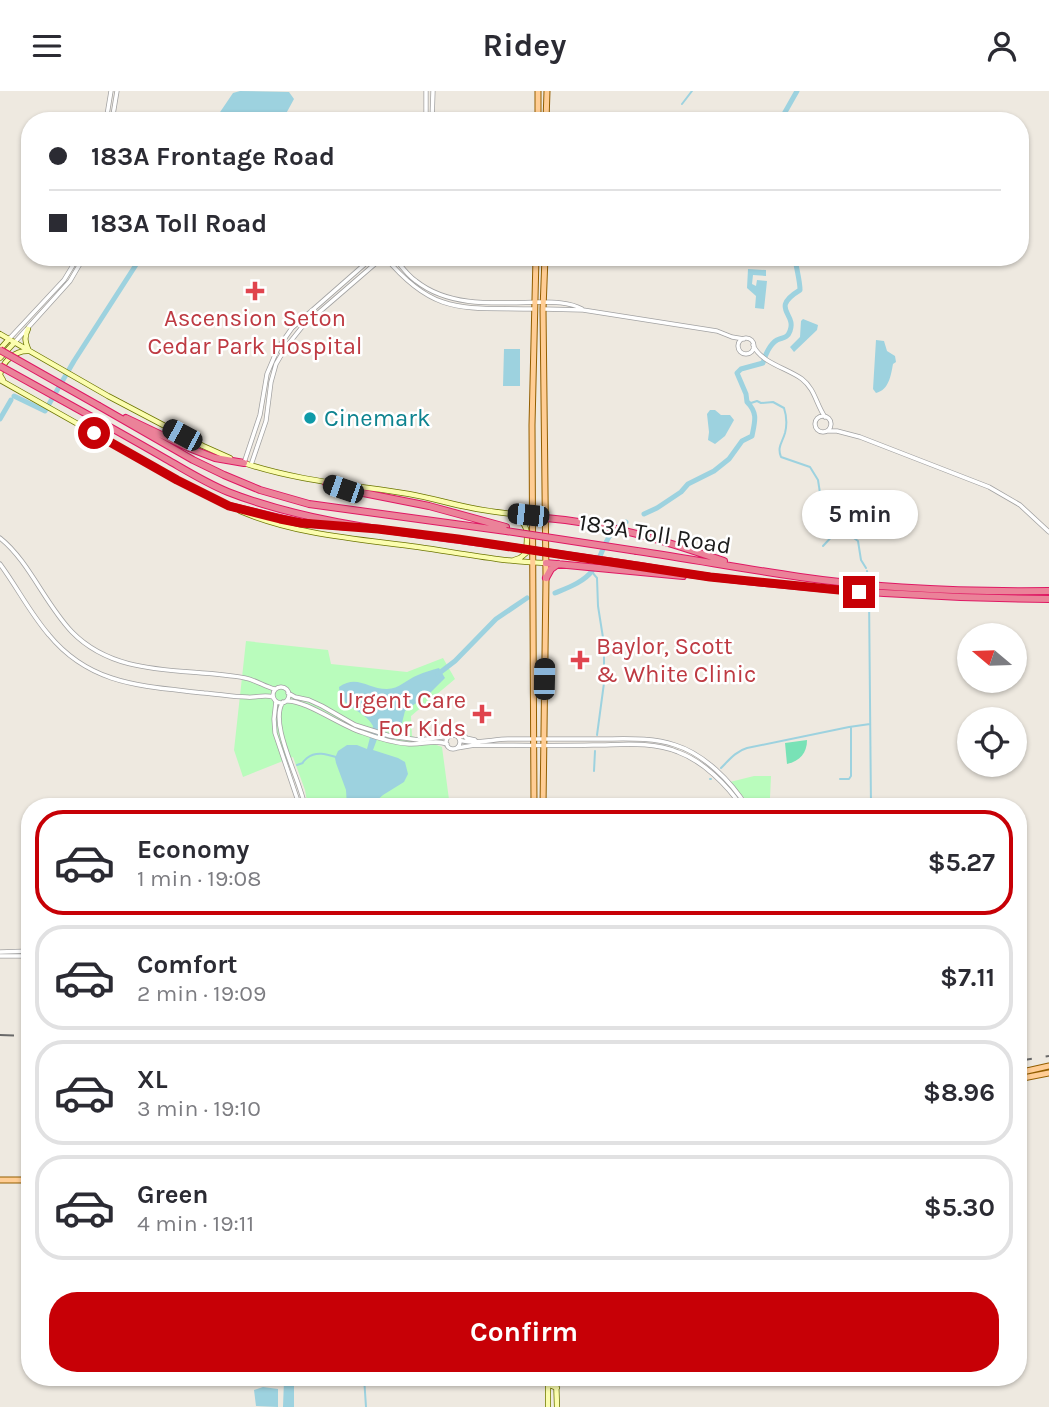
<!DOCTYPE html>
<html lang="en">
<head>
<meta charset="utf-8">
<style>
  body { margin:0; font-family:Karla,sans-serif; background:#f2f2f3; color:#2b2b33; height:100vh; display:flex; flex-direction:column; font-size:26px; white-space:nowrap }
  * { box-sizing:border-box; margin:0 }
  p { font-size:23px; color:#7c7c81 }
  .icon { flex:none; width:38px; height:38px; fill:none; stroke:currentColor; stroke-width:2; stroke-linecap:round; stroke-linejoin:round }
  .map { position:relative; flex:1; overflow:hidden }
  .side { position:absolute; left:21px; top:707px; width:1006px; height:588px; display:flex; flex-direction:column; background:#fff; border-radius:28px; box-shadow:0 2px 5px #0004 }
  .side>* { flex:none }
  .top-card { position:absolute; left:21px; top:21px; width:1008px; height:154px; border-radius:28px; box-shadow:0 2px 5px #0004; display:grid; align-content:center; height:154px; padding:0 28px; background:#fff }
  .needle { width:46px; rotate:289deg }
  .controls { position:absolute; left:957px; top:532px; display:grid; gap:14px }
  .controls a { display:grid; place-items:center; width:70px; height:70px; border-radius:50%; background:#fff; box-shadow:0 2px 5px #0004; font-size:35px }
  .end { position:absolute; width:32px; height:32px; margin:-16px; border:9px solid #c70006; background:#fff; box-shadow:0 0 0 4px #fff }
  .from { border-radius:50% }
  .bubble { position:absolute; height:49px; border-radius:24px; background:#fff; box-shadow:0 2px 5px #0004; font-size:23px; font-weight:700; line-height:49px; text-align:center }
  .car { position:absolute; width:21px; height:42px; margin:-21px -10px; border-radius:9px; box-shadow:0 0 5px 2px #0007; background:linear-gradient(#222 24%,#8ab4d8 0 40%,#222 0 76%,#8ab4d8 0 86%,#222 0) }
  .top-card b { display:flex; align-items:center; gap:24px; height:66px; font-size:26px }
  .top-card b+b { border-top:2px solid #e1e1e2 }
  .top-card i { width:18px; height:18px; background:#2b2b33 }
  ul { padding:12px 0 0; list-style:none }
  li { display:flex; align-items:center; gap:21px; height:105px; margin:0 14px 10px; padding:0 14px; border:4px solid #e1e1e2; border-radius:28px }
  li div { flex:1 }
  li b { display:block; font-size:26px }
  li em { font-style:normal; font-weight:700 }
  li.on { border-color:#c70006 }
  li>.icon { width:63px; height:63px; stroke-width:1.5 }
  .action { display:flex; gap:14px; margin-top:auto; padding:14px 28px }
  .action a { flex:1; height:80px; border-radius:28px; background:#c70006; color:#fff; font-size:28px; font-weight:700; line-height:80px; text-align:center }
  header { display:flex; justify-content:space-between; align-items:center; height:91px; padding:0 28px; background:#fff; font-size:32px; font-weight:700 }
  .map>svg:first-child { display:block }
  .park { fill:#b9fcbc }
  .pitch { fill:#78e2b6 }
  .water { fill:#9dd2df }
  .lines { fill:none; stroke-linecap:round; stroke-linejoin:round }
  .stream { stroke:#9dd2df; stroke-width:2 }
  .river { stroke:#9dd2df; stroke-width:5 }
  .tertiary-casing { stroke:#a2a2a2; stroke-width:5 }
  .secondary-casing { stroke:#6c7500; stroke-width:6 }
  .primary-casing { stroke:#935e00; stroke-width:7 }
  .motorway-casing { stroke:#df1964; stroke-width:8 }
  .tertiary { stroke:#fff; stroke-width:3.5 }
  .secondary { stroke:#fbfdaf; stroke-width:4.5 }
  .primary { stroke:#ffcd94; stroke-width:5 }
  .motorway { stroke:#eb8299; stroke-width:6 }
  .rail { stroke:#696969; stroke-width:2; stroke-dasharray:14 14; stroke-linecap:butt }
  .motorway-bridge-casing { stroke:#df1964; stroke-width:8; stroke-linecap:butt }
  .motorway-bridge { stroke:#eb8299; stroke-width:6 }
  .route { stroke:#c70006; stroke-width:9 }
  .health-dot { fill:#e0444e; stroke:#fff; stroke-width:2.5 }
  .culture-dot { fill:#0f9aa8; stroke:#fff; stroke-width:2.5 }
  .labels { text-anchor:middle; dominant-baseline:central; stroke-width:5; stroke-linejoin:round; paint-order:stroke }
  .health-label { font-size:24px; fill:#be3a42; stroke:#fff }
  .culture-label { font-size:24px; fill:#0d838f; stroke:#fff; text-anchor:start }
  .street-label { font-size:24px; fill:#1b1b1b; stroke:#fff }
</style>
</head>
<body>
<header><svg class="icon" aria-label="menu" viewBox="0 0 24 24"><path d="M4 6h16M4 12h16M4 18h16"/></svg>Ridey<svg class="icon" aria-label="person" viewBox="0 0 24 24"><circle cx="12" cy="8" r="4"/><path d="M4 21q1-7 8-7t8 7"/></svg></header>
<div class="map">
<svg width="1049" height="1316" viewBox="0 0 1049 1316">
  <rect width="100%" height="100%" fill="#eee9e0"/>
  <path class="park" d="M 246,550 L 328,559 L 331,573 L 407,581 L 443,567 L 455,588 L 411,625 L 412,645 L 442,656 L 450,716 L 308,716 L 305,699 L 293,666 L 243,686 L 234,659 Z
    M 754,685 L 771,685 L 770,707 L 748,711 L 730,691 Z"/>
  <path class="pitch" d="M 807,649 C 807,662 800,670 787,673 L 785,652 Z"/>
  <path class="water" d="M 240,0 L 289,1 L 294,8 L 282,30 L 214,30 L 233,2 Z
    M 748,178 L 766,179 L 766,185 L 753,184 L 752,193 L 756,195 L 757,189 L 767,190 L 764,218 L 755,217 L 756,205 L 747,197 Z
    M 803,228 L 818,234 L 817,239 L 794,261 L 790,256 L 800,246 L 801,230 Z
    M 876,249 L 884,250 L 887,260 L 895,265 L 896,271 L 893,273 C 891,284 889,299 876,302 L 873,298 Z
    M 504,258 L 520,258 L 520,295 L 503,295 Z
    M 710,319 L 715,319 L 721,324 L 730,324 L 734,329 L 725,345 L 715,353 L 708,349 L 709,341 L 707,323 Z
    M 439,577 L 445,587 L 430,602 L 405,620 L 402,632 L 397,636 L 382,635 L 373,659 L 398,667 L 405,671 L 408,683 L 404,691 L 383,704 L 369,716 L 347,716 L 346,699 L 336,672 L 335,667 L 338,660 L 347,654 L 357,654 L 367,658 L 373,635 C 363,617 340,618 339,596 C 357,583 368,598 387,598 C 399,598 407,588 418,584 C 424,581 432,579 439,577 Z
    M 270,1286 L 294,1286 L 294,1316 L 283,1316 L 284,1289 L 270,1291 Z
    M 263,1296 L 278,1298 L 278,1316 L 256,1315 L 254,1299 Z"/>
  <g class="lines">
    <path class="stream" d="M 682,13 L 692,0
      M 747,309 L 751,312 L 757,310 L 761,312 L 773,311 L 784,317 C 787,326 787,334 785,342 C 782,352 777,356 781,366 L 810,376 L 818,389 L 820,402 L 824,405 L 827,428 L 831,438 L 851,445 L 858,450 L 861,469 L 866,477
      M 823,455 L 837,440
      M 867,480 L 869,491
      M 592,481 L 597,487 L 598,515 L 604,553 L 604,592 L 597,644
      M 869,503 L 871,716
      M 297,674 C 308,670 298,675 307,667 C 316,660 326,663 336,666
      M 721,677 C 729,669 736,660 747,657 L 849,636 L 870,633
      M 594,680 L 595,660
      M 710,688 L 711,688
      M 840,688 L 849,688 L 851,685 L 851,636
      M 364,1286 L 366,1316"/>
    <path class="river" d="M 780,30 L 797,0
      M 14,305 L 45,320 L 74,270 L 141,166
      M 0,328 L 11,309
      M 644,423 L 657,417 L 681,401 L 688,393 L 714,380 L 729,368 L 742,350 L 752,345 C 755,330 758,322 747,311 L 746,303 L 737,282 L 741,278 L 763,272 C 765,264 770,253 777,249 C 783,246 787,248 790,240 C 797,222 769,218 800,199 C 800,189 796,177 795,166
      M 555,502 C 567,497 584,491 592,480 C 605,462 603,442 626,431
      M 438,583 L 455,570 L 496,528 L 527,507"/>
    <defs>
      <path id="tertiary" d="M 106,30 L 111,0
        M 112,30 L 117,0
        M 426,30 L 426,0
        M 432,30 L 433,0
        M 385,166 C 435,226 464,216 535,218
        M 394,166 C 401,175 407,184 416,190 C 450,217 498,212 539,211 C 552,211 570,211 582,218
        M 543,218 L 583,219 L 717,240 L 732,246 L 744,248
        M738 255a8 8 0 1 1 16 0a8 8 0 1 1-16 0Z
        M 9,248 L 64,189 L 78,166
        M 15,251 L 70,190 L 84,166
        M 753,254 C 761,272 787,277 802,288 C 815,298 816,313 825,326
        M815 333a8 8 0 1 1 16 0a8 8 0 1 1-16 0Z
        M 827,340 L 837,340 L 860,346 L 989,396 L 1020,414 L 1049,441
        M 244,372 L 260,324 L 267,283 L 278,257 L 292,237 L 373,166
        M 251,374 L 266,330 L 271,291 L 276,273 L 286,256 L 302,236 L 383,166
        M 0,447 C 29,470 45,513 72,541 C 118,588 186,576 245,587 C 256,589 265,596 275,598
        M 0,473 C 17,496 30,522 49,544 C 91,595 144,595 204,602 C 218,603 233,606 247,606 C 256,607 264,603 273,606
        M273 604a8 8 0 1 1 16 0a8 8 0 1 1-16 0Z
        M 288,602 L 295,606 L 309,609 L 322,615 L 355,634 L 390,645 L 419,649 L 451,645
        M 276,610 L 274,628 L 275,642 L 300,716
        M 286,610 C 304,608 341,635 361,641 C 377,647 392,652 409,653 C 422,654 435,648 447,653
        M 283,611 C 268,632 301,690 305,716
        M 462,640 L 466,647 L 475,649
        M446 651a7 7 0 1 1 14 0a7 7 0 1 1-14 0Z
        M 460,649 C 471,654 494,648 508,648 C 538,648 569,648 600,648 C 624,648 651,646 675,654 C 704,663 731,690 747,716
        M 457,657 L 475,654 C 514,654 553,655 593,654 C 621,654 651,650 678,661 C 703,670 727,694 742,716
        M 0,861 L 30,860
        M 0,865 L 30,865"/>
      <path id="secondary" d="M 0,243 L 108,305 L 203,355 L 230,367
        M 0,258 L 9,248
        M 0,267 L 15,251
        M 0,289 L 177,389 L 229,415
        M 3,289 L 0,284 C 2,270 16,259 29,260 C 25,251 24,246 28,238
        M 241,371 C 296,390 353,394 409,403 C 432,407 454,414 477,418 C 499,422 523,424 546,427
        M 240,420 C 296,444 359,448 418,456 C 460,462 503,471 546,472
        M 513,425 C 531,433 527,445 526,462 L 520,467 L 514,469
        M 548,1286 L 548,1316
        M 551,1286 L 552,1295 L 557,1297
        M 556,1286 L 557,1316"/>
      <path id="primary" d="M 538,30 L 538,0
        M 546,30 L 547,0
        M 534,716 L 532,334 L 536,166
        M 543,716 L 546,487 L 543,218 L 545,166
        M 1018,982 L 1049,975
        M 1018,988 L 1049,982
        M 0,1089 L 30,1089"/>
      <path id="motorway" d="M 99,315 L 193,369 L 224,384 L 260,399 L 309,413 L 506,440
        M 92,326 C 117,340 142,354 166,368 C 187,380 206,392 228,401 C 315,435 413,442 505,455
        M 126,327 L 189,357 L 215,367 L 244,372
        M 326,392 L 343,398 L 429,415 L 506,436
        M 229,415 L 301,432 L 351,436
        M 546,427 C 609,432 665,450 724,470
        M 637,460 C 691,468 745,478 800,486 C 882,498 966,501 1049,500
        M 546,472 L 683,485
        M 627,473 C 655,477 683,483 712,486 C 824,500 936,507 1049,508
        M 546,487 L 551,478 L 558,473"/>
    </defs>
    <use href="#tertiary" class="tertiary-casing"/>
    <use href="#secondary" class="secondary-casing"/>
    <use href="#primary" class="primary-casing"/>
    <use href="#motorway" class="motorway-casing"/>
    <use href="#tertiary" class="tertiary"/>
    <use href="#secondary" class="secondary"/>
    <use href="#primary" class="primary"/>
    <use href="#motorway" class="motorway"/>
    <path class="rail" d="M 0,944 L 30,945
      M 1018,970 L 1049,965"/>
    <defs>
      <path id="motorway-bridge" d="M 0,259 L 99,315
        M 0,275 L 92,326
        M 506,440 L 637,460
        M 505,455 L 627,473"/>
    </defs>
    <use href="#motorway-bridge" class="motorway-bridge-casing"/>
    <use href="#motorway-bridge" class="motorway-bridge"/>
  </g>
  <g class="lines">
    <path class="route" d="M 94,342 L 177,389 L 229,415 L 280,428 L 301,432 L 378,438 L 458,448 L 710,486 L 859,501"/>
  </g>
  <g class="health-dot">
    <path d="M251.5 189.5h7v7h7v7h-7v7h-7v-7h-7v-7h7z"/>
    <path d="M576.5 558.5h7v7h7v7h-7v7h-7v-7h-7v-7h7z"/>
    <path d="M478.5 612.5h7v7h7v7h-7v7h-7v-7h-7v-7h7z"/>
  </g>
  <circle class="culture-dot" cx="310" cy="327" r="7"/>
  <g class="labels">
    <g class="health-label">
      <text x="255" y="227">Ascension Seton<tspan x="255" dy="28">Cedar Park Hospital</tspan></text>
      <text x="596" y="555" text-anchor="start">Baylor, Scott<tspan x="596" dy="28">&amp; White Clinic</tspan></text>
      <text x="466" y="609" text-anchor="end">Urgent Care<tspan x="466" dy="28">For Kids</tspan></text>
    </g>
    <g class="culture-label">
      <text x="324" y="327">Cinemark</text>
    </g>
    <g class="street-label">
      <text transform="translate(655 443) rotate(9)">183A Toll Road</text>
    </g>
  </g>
</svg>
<div class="controls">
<a><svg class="needle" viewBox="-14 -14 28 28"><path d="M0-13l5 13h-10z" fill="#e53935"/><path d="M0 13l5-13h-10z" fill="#7c7c81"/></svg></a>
<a><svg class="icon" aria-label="locate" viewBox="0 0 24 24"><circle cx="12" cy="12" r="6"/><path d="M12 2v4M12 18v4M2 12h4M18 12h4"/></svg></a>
</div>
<i class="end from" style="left:94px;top:342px"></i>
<i class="end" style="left:859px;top:501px"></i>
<div class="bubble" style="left:802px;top:399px;width:116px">5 min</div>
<i class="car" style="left:182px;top:344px;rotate:298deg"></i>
<i class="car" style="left:343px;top:398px;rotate:289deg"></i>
<i class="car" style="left:528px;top:424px;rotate:276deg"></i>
<i class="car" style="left:544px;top:588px;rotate:1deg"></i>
<div class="top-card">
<b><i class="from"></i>183A Frontage Road</b>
<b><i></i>183A Toll Road</b>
</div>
<section class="side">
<ul>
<li class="on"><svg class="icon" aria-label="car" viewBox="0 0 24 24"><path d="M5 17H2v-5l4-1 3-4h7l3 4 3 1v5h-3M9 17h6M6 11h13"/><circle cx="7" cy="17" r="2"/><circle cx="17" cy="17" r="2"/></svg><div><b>Economy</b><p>1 min · 19:08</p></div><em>$5.27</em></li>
<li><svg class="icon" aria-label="car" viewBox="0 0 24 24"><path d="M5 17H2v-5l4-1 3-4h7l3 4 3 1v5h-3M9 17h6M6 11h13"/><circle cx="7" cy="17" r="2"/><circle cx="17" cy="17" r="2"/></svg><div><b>Comfort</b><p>2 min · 19:09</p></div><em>$7.11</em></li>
<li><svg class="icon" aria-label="car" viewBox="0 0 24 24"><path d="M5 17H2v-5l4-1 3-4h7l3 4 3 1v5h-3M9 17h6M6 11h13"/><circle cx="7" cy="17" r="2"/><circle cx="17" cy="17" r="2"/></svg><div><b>XL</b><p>3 min · 19:10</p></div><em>$8.96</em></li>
<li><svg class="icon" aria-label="car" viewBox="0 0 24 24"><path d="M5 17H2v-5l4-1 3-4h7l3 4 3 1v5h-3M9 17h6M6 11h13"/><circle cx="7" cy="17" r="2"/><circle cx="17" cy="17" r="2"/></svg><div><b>Green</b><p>4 min · 19:11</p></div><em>$5.30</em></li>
</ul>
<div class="action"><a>Confirm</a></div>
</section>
</div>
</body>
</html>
